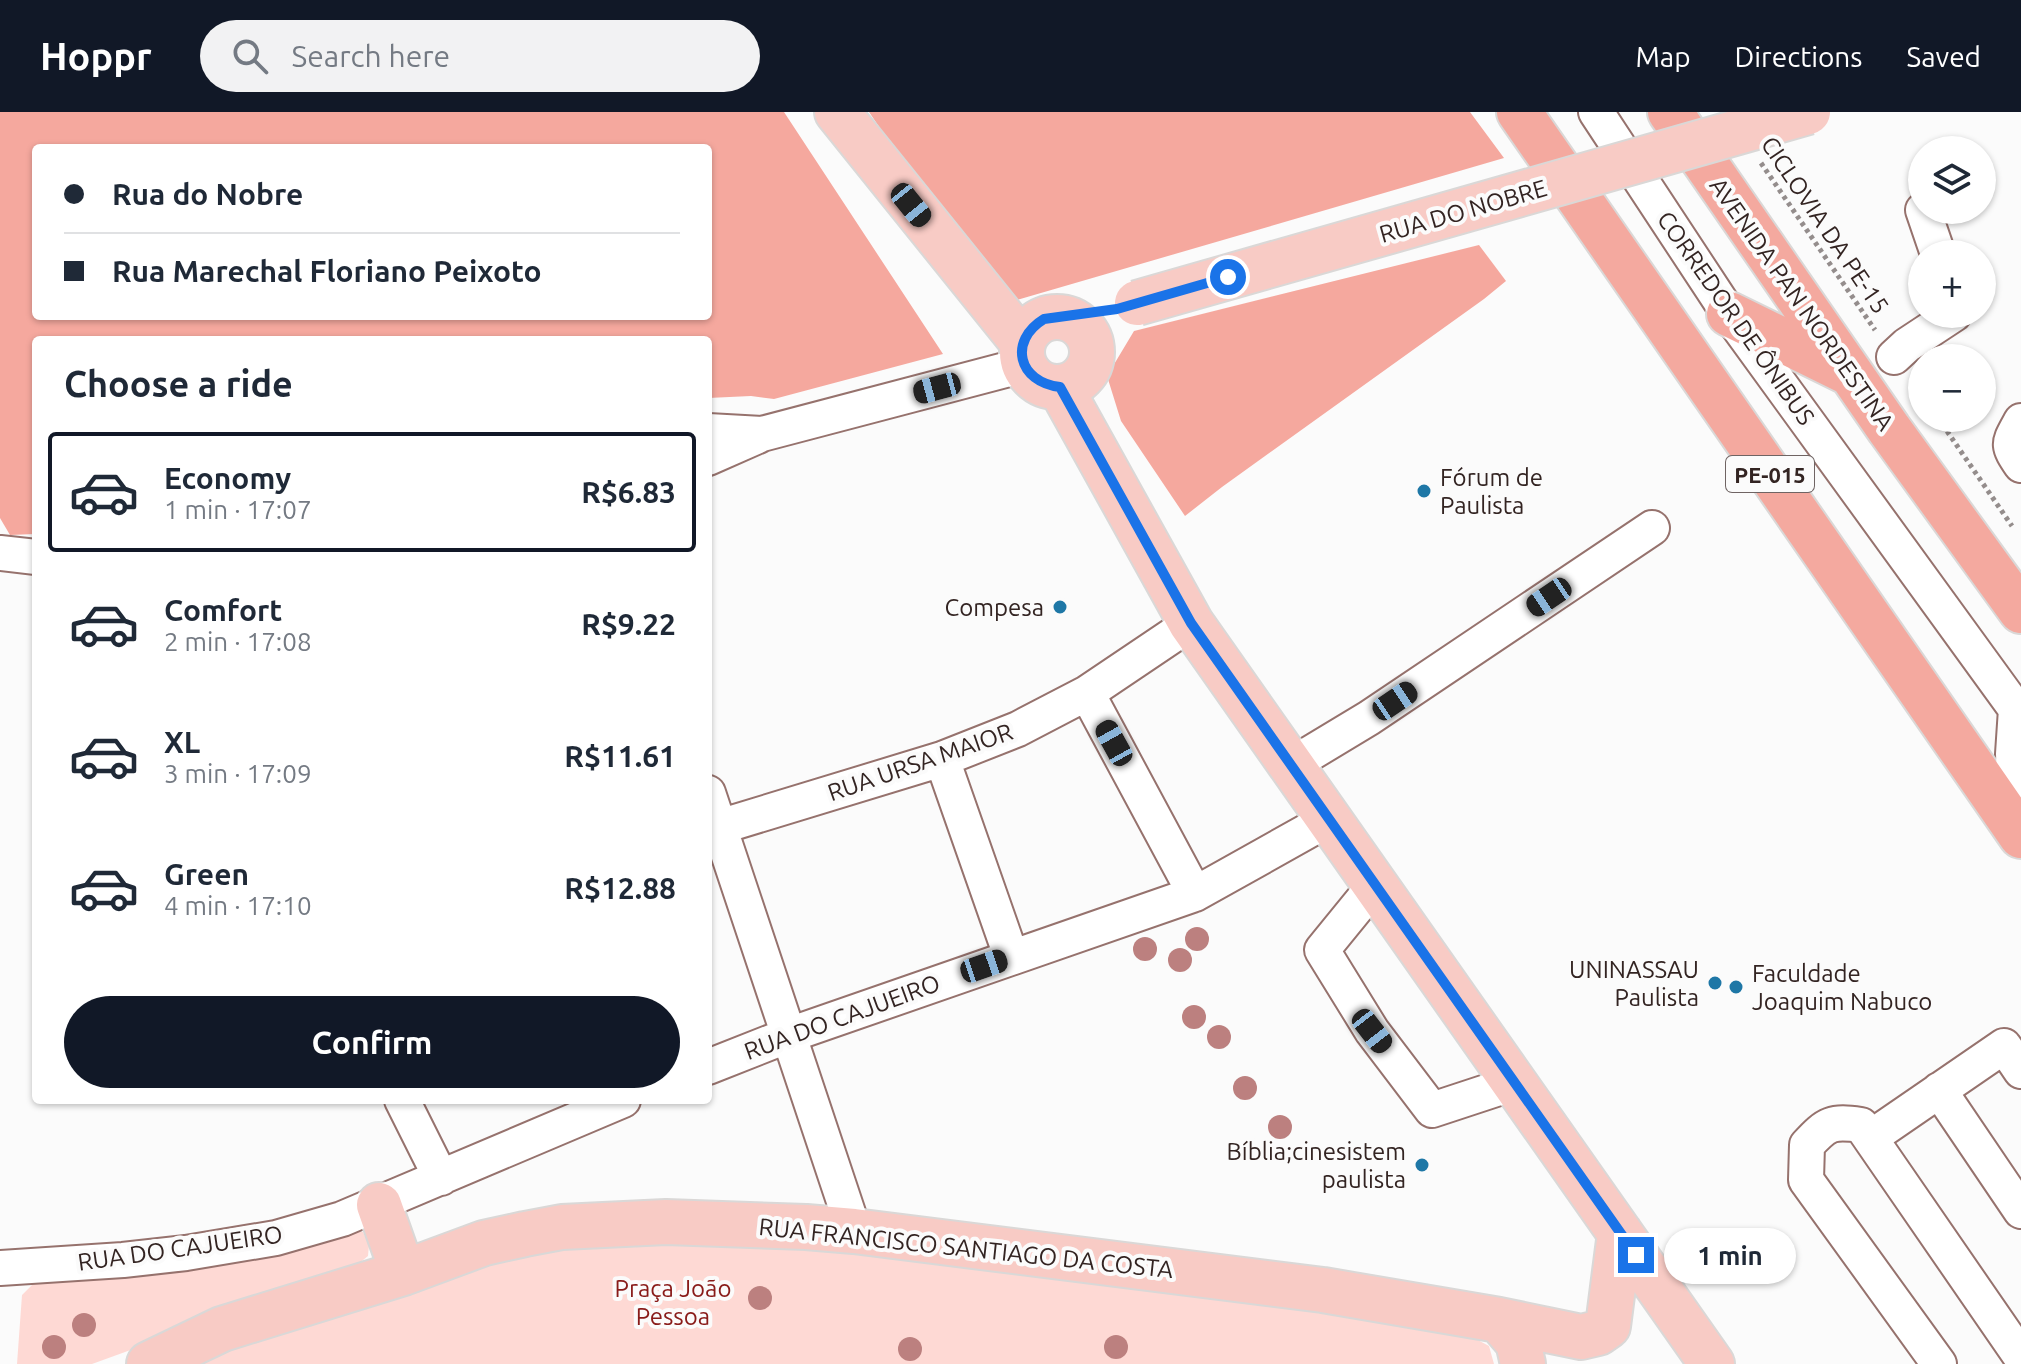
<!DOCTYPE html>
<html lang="en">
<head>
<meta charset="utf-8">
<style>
  body { margin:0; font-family:Ubuntu,sans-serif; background:#f2f2f3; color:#1f2937; height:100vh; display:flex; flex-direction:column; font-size:30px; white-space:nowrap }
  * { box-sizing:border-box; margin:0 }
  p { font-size:26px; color:#747a83 }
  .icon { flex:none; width:44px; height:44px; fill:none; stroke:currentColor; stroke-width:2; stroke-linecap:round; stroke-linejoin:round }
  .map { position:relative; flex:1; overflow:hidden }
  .side { position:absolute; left:32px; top:224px; width:680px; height:768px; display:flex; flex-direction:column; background:#fff; border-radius:8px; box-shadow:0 2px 6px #0004 }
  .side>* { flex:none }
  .hud { position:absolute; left:32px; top:32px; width:680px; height:176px; border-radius:8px; box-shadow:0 2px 6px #0004; display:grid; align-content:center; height:176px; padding:0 32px; background:#fff }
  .tools { position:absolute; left:1908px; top:24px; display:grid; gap:16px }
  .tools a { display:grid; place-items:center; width:88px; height:88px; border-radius:50%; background:#fff; box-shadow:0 2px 6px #0004; font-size:40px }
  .end { position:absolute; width:36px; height:36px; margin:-18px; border:10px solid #1a73e8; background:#fff; box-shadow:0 0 0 4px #fff }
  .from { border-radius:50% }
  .bubble { position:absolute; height:56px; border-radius:28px; background:#fff; box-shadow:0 2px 6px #0004; font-size:26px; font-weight:600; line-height:56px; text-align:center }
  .car { position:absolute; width:24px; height:48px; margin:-24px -12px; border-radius:10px; box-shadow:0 0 6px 2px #0007; background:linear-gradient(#222 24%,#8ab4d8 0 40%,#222 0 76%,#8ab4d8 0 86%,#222 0) }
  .hud b { display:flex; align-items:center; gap:28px; height:76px; font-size:30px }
  .hud b+b { border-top:2px solid #e0e1e3 }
  .hud i { width:20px; height:20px; background:#1f2937 }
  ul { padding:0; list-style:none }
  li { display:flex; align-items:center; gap:24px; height:120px; margin:0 16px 12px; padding:0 16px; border:4px solid transparent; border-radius:8px }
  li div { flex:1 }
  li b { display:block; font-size:30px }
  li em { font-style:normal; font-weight:600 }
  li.selected { border-color:#111827 }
  li>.icon { width:72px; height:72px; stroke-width:1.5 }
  h2 { padding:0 32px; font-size:36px; line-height:96px }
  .cta { display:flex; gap:16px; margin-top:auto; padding:16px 32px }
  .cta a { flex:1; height:92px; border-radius:48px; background:#111827; color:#fff; font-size:32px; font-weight:600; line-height:92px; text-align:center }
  header { display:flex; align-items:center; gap:48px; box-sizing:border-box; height:112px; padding:0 40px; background:#111827; color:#fff }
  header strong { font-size:38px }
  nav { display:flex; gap:44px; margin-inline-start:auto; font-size:28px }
  .search { width:560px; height:72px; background:#f2f2f3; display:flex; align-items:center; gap:20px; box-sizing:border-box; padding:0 28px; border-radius:44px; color:#747a83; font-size:30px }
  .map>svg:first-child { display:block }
  .green { fill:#fed9d4 }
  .forest { fill:#f5a89e; fill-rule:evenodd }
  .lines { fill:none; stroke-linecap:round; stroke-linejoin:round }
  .minor-casing { stroke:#96726d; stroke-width:38 }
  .major-casing { stroke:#dad8d7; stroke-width:48 }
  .highway-casing { stroke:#dad8d7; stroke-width:48 }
  .path { stroke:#948d8c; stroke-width:5; stroke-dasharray:4 4; stroke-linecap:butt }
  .minor { stroke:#fff; stroke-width:34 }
  .major { stroke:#f8cbc5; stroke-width:44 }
  .highway { stroke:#f4a99f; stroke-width:44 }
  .major-bridge-casing { stroke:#dad8d7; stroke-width:48; stroke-linecap:butt }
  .major-bridge { stroke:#f8cbc5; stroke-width:44 }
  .tree { fill:#bc807f }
  .route { stroke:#1a73e8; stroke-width:10 }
  .poi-dot { fill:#1e77a6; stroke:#fbfbfb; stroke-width:3 }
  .labels { text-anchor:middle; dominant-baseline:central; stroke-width:8; stroke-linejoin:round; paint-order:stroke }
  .shield { fill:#fbfbfb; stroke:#6f6463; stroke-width:2 }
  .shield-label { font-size:22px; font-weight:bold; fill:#332422 }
  .street-label { font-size:24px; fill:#332422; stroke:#fbfbfb }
  .poi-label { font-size:24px; fill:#332422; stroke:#fbfbfb; text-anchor:end }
  .park-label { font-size:24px; fill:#891b19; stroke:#fbfbfb }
</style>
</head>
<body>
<header>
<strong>Hoppr</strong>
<div class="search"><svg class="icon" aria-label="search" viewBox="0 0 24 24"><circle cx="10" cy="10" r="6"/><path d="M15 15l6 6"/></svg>Search here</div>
<nav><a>Map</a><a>Directions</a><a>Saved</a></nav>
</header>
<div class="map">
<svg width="2021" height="1252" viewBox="0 0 2021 1252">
  <rect width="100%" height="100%" fill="#fbfbfb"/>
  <path class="green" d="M 348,1117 L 363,1120 L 369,1133 L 368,1144 L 351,1158 L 92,1252 L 17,1252 L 22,1183 L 33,1172 L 49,1167 Z
    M 541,1130 L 852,1134 L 1459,1218 L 1489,1234 L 1494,1252 L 145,1252 Z"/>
  <path class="forest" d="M 0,0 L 784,0 L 943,242 L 774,287 L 751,284 L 708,286 L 708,228 L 36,228 L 36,422 L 10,423 L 0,406 ZM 36,36 L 708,36 L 708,204 L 36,204 Z
    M 869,0 L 1470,0 L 1504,46 L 1000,193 Z
    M 1479,133 L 1506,169 L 1484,187 L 1222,375 L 1185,404 L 1121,309 L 1107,264 L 1134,219 Z"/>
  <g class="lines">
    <defs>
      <path id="minor" d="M 1596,0 L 1729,202 L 2021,604
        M 1923,98 L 1938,142
        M 1894,245 L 1907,233 L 1954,202
        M 2021,309 C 2009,332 2006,331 2021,353
        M 708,319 L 762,322 L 1024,253
        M 708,346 L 758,324
        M 0,441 L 36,445
        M 1087,581 L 1195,782
        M 2016,597 L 2013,642 L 2017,719
        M 942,647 L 1011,844
        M 1291,653 L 1369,606 L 1652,416
        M 708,681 L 854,1119
        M 719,715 L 942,647 L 1018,617 L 1087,581 L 1191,511
        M 1375,773 L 1322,838 L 1372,919 L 1432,998 L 1514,971
        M 708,955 L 789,923 L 1195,782 L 1329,707
        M 1939,978 L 2021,1099
        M 402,988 L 441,1066
        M 1870,1026 L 2021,1245
        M 0,1156 L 123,1148 L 186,1141 L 276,1126 L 342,1107 L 623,988
        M 1939,1252 L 1806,1068 L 1807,1033 C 1827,1011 1832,1009 1861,1013 L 1870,1026 L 2004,934 L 2021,959"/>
      <path id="major" d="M 837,0 L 1023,231
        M1022 240a35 35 0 1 1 70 0a35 35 0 1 1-70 0Z
        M 1060,275 L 1191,511 L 1712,1252
        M 379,1093 L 403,1161
        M 1499,1208 L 1518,1230 L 1523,1252
        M 149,1252 L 222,1217 L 403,1161 L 484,1131 L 525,1122 L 562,1115 L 666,1110 L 806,1115 L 854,1119 L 1323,1178 L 1499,1208 L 1581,1225 L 1598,1221 L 1608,1214 L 1620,1121"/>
      <path id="highway" d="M 1519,0 L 2021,724
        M 1670,0 L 1889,317 L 2021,499
        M 1729,202 L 1845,259"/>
    </defs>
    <use href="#minor" class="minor-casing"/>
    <use href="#major" class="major-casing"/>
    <use href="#highway" class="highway-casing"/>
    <path class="path" d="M 1761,51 L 1875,218
      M 1913,272 L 1922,284
      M 1938,306 L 2012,414"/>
    <use href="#minor" class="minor"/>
    <use href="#major" class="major"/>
    <use href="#highway" class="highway"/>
    <defs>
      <path id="major-bridge" d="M 1137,191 L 1808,0"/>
    </defs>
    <use href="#major-bridge" class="major-bridge-casing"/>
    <use href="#major-bridge" class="major-bridge"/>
  </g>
  <g class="tree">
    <circle cx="1197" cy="827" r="12"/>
    <circle cx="1145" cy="837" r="12"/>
    <circle cx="1180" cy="848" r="12"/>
    <circle cx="1194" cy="905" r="12"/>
    <circle cx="1219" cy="925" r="12"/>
    <circle cx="1245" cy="976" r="12"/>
    <circle cx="1280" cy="1015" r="12"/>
    <circle cx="760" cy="1186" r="12"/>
    <circle cx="84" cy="1213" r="12"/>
    <circle cx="54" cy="1235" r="12"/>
    <circle cx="1116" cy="1235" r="12"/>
    <circle cx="910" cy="1237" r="12"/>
  </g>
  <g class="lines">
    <path class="route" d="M 1228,165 L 1117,197 L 1044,207 C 1008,229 1018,270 1060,275 L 1191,511 L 1636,1143"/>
  </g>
  <g class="poi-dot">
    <circle cx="1424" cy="379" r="8"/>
    <circle cx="1060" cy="495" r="8"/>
    <circle cx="1715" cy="871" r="8"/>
    <circle cx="1736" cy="875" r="8"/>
    <circle cx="1422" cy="1053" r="8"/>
  </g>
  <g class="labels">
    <rect class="shield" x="1726" y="344" width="88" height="36" rx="6"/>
    <g class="shield-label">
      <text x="1770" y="362">PE-015</text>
    </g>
    <g class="street-label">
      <text transform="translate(1463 99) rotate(-16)">RUA DO NOBRE</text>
      <text transform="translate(1825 113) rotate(56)">CICLOVIA DA PE-15</text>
      <text transform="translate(1802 192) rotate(55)">AVENIDA PAN NORDESTINA</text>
      <text transform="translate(1736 206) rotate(55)">CORREDOR DE ÔNIBUS</text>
      <text transform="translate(920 650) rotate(-19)">RUA URSA MAIOR</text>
      <text transform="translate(842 905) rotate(-20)">RUA DO CAJUEIRO</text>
      <text transform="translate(180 1136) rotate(-8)">RUA DO CAJUEIRO</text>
      <text transform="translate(966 1136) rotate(6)">RUA FRANCISCO SANTIAGO DA COSTA</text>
    </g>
    <g class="poi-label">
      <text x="1440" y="365" text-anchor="start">Fórum de<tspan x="1440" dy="28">Paulista</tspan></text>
      <text x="1044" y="495">Compesa</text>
      <text x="1699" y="857">UNINASSAU<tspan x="1699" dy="28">Paulista</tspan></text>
      <text x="1752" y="861" text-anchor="start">Faculdade<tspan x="1752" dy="28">Joaquim Nabuco</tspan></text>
      <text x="1406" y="1039">Bíblia;cinesistem<tspan x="1406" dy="28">paulista</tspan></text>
    </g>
    <g class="park-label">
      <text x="673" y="1176">Praça João<tspan x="673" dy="28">Pessoa</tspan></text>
    </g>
  </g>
</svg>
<div class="tools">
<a><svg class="icon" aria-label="layers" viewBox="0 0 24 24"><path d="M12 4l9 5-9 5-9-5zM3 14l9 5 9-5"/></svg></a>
<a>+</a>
<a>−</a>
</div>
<i class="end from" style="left:1228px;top:165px"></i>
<i class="end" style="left:1636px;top:1143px"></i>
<div class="bubble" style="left:1664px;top:1116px;width:132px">1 min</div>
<i class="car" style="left:911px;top:93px;rotate:141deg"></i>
<i class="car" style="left:937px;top:276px;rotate:255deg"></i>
<i class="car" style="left:1549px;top:485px;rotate:236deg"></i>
<i class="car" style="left:1395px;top:589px;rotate:56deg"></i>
<i class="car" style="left:1114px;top:631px;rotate:331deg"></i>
<i class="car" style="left:984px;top:854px;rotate:71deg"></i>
<i class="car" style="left:1372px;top:919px;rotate:142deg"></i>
<div class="hud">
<b><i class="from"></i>Rua do Nobre</b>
<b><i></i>Rua Marechal Floriano Peixoto</b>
</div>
<section class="side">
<h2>Choose a ride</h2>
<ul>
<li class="selected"><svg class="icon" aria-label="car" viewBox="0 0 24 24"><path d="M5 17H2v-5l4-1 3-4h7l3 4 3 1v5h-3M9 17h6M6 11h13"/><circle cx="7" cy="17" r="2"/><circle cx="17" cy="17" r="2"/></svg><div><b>Economy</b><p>1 min · 17:07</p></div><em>R$6.83</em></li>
<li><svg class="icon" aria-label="car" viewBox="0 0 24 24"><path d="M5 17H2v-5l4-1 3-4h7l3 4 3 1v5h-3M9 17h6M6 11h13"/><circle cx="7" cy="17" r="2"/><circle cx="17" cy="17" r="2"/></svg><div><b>Comfort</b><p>2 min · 17:08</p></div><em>R$9.22</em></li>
<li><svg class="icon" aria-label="car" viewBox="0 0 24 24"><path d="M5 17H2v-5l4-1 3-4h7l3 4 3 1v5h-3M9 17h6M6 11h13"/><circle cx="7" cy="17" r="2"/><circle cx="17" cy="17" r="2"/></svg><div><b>XL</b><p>3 min · 17:09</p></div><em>R$11.61</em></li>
<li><svg class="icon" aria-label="car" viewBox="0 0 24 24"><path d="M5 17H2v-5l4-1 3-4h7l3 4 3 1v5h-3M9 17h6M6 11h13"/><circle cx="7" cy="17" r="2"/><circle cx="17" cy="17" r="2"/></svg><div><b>Green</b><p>4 min · 17:10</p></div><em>R$12.88</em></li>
</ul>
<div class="cta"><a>Confirm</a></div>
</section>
</div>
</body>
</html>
